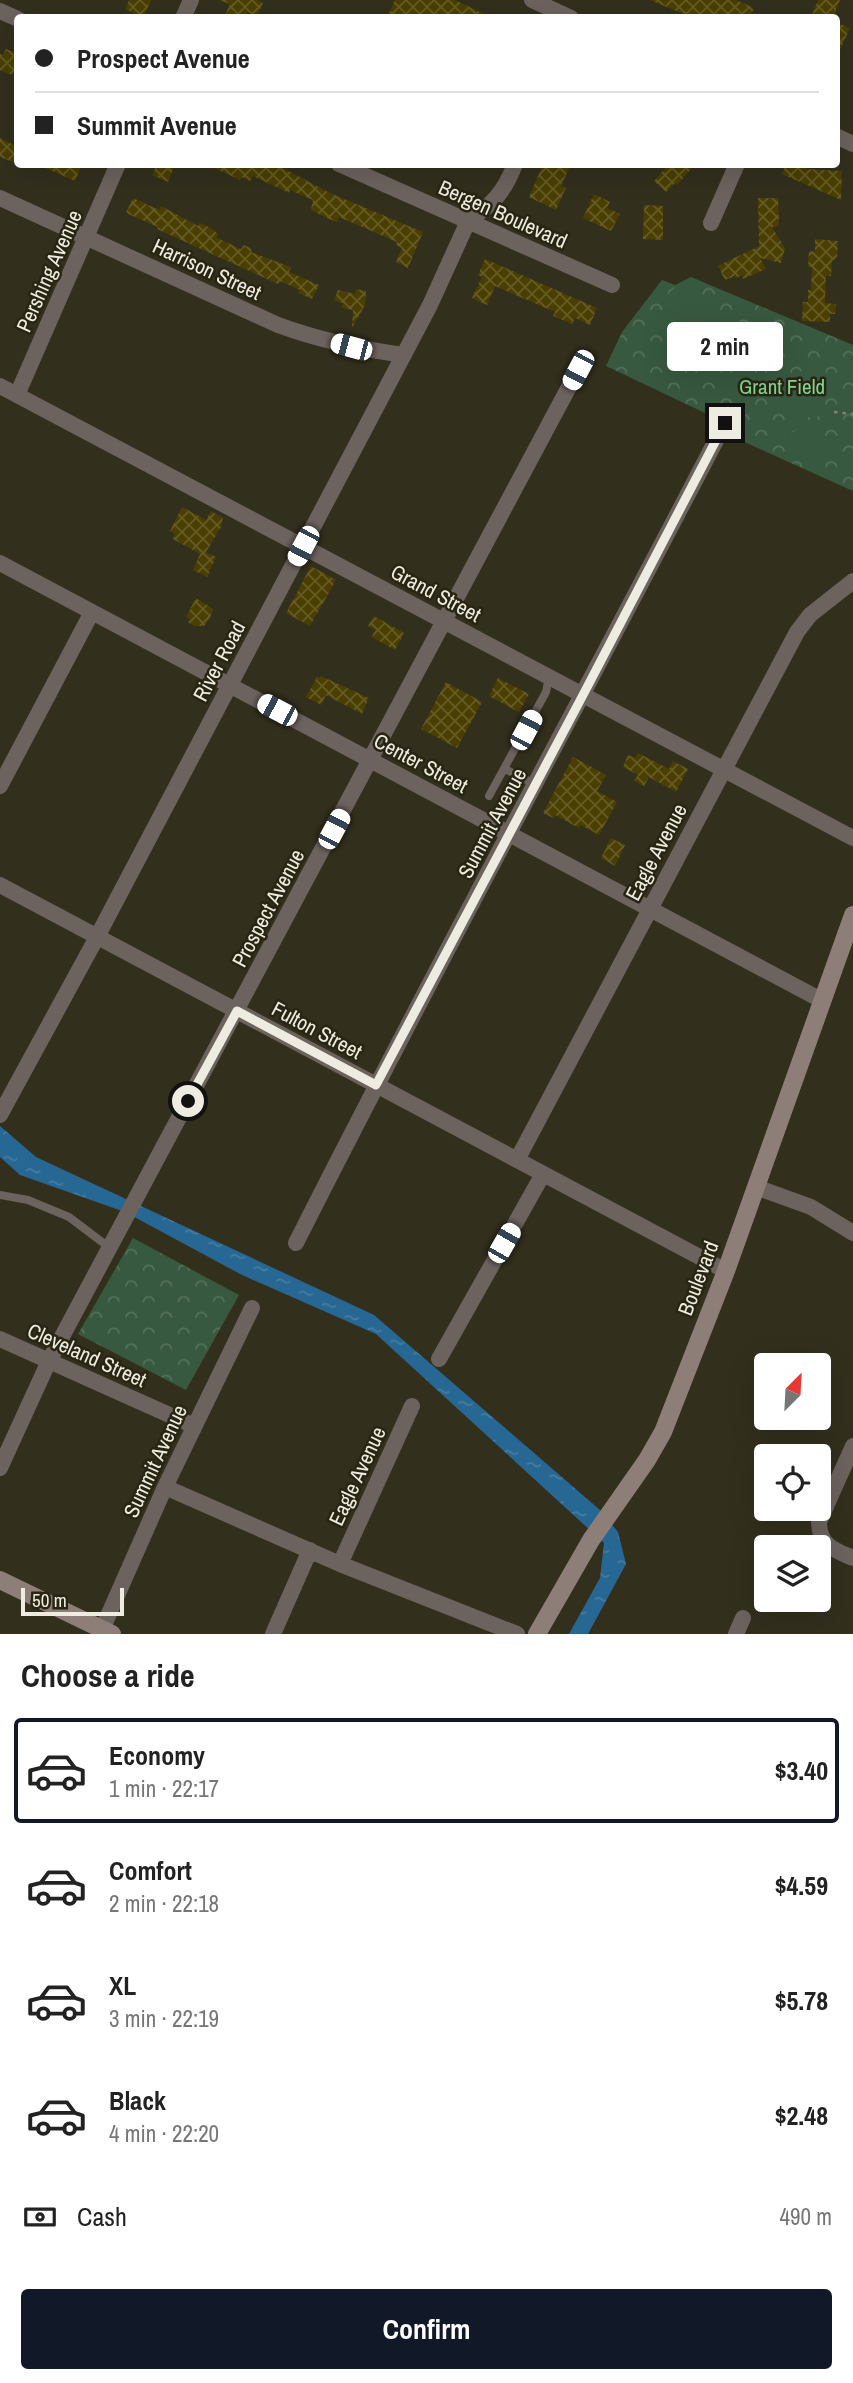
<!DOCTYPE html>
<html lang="en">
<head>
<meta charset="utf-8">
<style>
  body { margin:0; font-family:"Archivo Narrow",sans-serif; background:#f6f6f6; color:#222; height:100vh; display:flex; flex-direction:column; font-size:26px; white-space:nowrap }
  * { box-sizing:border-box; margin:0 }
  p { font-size:23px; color:#767676 }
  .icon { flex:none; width:38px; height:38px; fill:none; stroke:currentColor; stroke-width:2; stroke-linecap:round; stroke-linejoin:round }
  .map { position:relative; height:1634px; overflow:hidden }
  .sheet { display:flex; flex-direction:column; background:#fff; flex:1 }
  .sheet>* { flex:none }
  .top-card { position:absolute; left:14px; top:14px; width:826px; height:154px; border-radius:7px; box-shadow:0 7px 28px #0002; display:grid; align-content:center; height:154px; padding:0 21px; background:#fff }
  .needle { width:46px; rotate:24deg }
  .fabs { position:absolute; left:754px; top:1353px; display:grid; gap:14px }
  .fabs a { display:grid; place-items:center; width:77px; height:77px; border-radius:7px; background:#fff; box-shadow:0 7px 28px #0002; font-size:35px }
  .scale { position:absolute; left:21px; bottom:18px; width:103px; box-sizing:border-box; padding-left:7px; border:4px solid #eeece1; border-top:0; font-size:19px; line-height:24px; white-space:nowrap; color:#eeece1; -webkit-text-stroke:5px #292513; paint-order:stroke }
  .end { position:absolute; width:32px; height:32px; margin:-16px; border:9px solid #eeece1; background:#111; box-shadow:0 0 0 4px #111 }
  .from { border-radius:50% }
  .bubble { position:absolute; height:49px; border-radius:7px; background:#fff; box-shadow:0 7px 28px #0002; font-size:23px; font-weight:700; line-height:49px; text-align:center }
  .car { position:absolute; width:21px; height:42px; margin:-21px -10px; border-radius:9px; box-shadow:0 0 5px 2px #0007; background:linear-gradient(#fff 24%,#345 0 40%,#fff 0 76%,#345 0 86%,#fff 0) }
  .top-card b { display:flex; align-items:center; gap:24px; height:66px; font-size:26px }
  .top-card b+b { border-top:2px solid #e0e0e0 }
  .top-card i { width:18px; height:18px; background:#222 }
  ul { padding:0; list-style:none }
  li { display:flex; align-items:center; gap:21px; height:105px; margin:0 14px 10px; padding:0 7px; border:4px solid transparent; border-radius:7px }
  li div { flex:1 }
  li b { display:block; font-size:26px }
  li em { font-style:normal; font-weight:700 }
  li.active { border-color:#111827 }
  li>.icon { width:63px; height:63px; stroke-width:1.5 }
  h2 { padding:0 21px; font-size:32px; line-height:84px }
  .pay { display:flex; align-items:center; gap:18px; height:77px; padding:0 21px; font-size:26px }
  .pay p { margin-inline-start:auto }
  .primary-button { display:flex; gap:14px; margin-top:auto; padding:14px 21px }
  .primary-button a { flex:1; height:80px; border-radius:7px; background:#111827; color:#fff; font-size:28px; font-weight:700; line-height:80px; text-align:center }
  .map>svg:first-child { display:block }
  .park { fill:url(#park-crowns) }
  .garden { fill:#37593f }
  .water { fill:url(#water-ripples) }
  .building { fill:url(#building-cross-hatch) }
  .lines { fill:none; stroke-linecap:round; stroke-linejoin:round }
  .path { stroke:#838071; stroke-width:2.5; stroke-dasharray:3.5 5; stroke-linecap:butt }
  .lane { stroke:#6c625e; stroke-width:8 }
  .street { stroke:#6c625e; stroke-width:16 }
  .secondary { stroke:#8e7e78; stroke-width:18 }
  .route { stroke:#eeece1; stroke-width:9 }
  .labels { text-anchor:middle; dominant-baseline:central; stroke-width:5; stroke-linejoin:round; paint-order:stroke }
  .street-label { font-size:21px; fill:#eeece1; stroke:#292513 }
  .park-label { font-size:21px; fill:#80d795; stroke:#292513 }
</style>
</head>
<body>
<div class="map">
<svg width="853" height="1634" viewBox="0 0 853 1634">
  <defs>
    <pattern id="park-crowns" width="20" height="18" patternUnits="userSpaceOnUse" patternTransform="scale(1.75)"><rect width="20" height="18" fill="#37593f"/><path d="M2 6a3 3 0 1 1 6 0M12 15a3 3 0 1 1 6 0" fill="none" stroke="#54715a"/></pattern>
    <pattern id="water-ripples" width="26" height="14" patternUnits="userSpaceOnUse" patternTransform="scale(1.75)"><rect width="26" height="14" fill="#266793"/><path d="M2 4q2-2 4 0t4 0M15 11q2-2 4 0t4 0" fill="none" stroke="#467da2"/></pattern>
    <pattern id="building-cross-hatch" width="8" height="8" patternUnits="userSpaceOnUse" patternTransform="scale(1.75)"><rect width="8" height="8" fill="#4a3f00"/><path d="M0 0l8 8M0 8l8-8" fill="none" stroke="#645b25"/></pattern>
  </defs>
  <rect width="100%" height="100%" fill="#332f1d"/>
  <path class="park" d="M 691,277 L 853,345 L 853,491 L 720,431 L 724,422 L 606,366 L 622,332 L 662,280 L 675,285 Z
    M 133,1238 L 239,1295 L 186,1390 L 78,1334 Z"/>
  <path class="garden" d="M 677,285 L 689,289 L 692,295 L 716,309 C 717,316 719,324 717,331 C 707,360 672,352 659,331 L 660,323 L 672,304 L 668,296 Z
    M 810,369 L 826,371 L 817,402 L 822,407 L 822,412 L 814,420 L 769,394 L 783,376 Z
    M 798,429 L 827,443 L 830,453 L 827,458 L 818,460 L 790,446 L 787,439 L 789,434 Z"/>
  <path class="water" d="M 0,1126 L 36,1157 L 374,1315 L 600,1510 L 618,1532 L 626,1564 L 588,1634 L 569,1634 L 600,1578 L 604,1543 L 376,1334 L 242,1275 L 125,1212 L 20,1175 L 0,1157 Z"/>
  <path class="building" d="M 129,0 L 151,0 L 143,18 L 132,18 L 134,13 L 125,9 Z
    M 219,0 L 257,0 L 263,3 L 257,16 L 247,12 L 245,18 L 224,18 L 230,4 Z
    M 395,0 L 455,0 L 492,18 L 398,18 L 389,13 Z
    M 650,0 L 736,0 L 754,8 L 750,18 L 693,18 Z
    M 818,0 L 840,0 L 833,18 L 811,18 Z
    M 836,22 L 850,28 L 836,59 Z
    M 6,49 L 18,54 L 18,74 L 14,72 L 12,75 L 0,70 L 0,54 L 3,55 Z
    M 0,138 L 18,147 L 18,164 L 0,157 Z
    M 36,164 L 82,164 L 75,181 Z
    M 157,164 L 175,164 L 168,182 L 152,175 Z
    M 206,164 L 271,164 L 283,168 L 330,193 L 423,232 L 408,268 L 396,262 L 402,248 L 396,245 L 397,242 L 339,217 L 337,222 L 327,218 L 311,210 L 313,200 L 290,190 L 289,193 L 253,176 L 250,181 L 241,177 L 240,180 Z
    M 543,164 L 571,164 L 561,186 L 566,188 L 556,210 L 529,197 Z
    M 669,164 L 695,164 L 677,185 L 675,183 L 666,192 L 654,181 Z
    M 786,164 L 807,164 L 806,169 L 842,171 L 841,200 L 782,174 Z
    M 594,194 L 610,202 L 607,208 L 620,214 L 611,231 L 583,218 Z
    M 133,198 L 159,210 L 161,206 L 198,226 L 200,223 L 211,228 L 218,234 L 217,238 L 241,249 L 244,245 L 252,249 L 251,252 L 291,267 L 289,272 L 319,285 L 312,299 L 298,293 L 300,290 L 280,281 L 278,284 L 157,229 L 158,227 L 126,213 Z
    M 758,198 L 778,198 L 779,226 L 772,227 L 785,248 L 781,263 L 760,258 L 766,269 L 743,279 L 742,275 L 736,278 L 735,276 L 725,280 L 718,266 L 759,246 Z
    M 644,205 L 663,206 L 663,240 L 643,239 Z
    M 815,239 L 838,241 L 837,258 L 832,261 L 831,276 L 826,276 L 825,303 L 836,304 L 835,314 L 830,314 L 830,322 L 802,321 L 803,302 L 808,302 L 808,290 L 811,290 L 812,267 L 808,267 L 809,251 L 815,252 Z
    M 485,259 L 597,308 L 590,325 L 575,318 L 572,324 L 553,316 L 555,312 L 495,286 L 487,305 L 472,298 L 482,277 L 478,275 Z
    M 356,289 L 366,291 L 365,305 L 352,328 L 353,310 L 342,308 L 343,303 L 334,301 L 338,290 L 355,294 Z
    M 182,507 L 206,520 L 211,511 L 223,518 L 221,527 L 206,552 L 216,557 L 207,577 L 193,570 L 200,554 L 173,539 L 175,534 L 170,531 Z
    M 311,566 L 336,580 L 310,626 L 286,613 Z
    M 196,598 L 213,609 L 210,618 L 204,626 L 194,626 L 188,622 L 190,619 L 186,617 Z
    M 374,616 L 404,633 L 395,650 L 372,637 L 375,630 L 368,626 Z
    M 321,676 L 369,698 L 362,714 L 326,695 L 321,705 L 306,697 L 317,677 L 319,678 Z
    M 498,678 L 529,694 L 519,712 L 489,696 Z
    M 446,682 L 482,702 L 457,748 L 421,729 Z
    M 638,753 L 669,769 L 673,761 L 688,769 L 676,792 L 649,777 L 644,786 L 634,781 L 638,775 L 623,767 L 628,755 L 635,758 Z
    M 573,757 L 606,775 L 597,791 L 617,802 L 599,835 L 581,825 L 579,828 L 555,815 L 553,818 L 543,813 Z
    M 611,838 L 625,845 L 615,866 L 601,858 Z"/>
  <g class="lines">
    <path class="path" d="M 834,412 L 853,414"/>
    <path class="lane" d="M 505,769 L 536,785
      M 489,796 L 546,692 L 549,677
      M 0,1195 L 28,1200 L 69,1217 L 110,1248"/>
    <path class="street" d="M 532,0 L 571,18
      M 0,11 L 18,19
      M 183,18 L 191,0
      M 836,136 L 853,144
      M 339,164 L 612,285
      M 0,198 L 278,325 C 319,340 360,349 404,355
      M 711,223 L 737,164
      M 0,386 L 853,838
      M 17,395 L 118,164
      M 0,563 L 823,1001
      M 0,786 L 92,612
      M 0,885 L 726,1271
      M 0,1115 L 97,937 L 430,305 L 465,228 L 465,221 C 491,208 505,191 515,164
      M 517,1160 L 797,632 L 810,615 L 853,581
      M 756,1187 L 811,1207 L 853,1233
      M 296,1243 C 435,967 583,697 725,423
      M 0,1339 L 194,1426
      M 439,1359 L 543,1174
      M 853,1446 L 819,1522 C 819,1545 834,1550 853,1558
      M 0,1468 L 49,1361 L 578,370
      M 165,1487 L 340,1564 L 517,1634
      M 340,1564 L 412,1406
      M 100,1634 L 165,1487 L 252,1308
      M 273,1634 L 310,1550
      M 736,1634 L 743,1618"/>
    <path class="secondary" d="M 0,1580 L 112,1634
      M 537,1634 L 591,1540 L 647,1460 L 663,1432 L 726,1271 L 853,915"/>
  </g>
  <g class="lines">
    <path class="route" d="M 188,1101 L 237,1011 L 376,1085 L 583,695 L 725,423"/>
  </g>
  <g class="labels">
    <g class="street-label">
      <text transform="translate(503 214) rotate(24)">Bergen Boulevard</text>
      <text transform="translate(207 269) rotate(25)">Harrison Street</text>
      <text transform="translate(49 271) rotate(-66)">Pershing Avenue</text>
      <text transform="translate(436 593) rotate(28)">Grand Street</text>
      <text transform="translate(219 661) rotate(-62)">River Road</text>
      <text transform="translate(421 763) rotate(28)">Center Street</text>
      <text transform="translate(492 823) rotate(-62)">Summit Avenue</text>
      <text transform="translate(656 852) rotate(-62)">Eagle Avenue</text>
      <text transform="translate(268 908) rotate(-62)">Prospect Avenue</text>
      <text transform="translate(317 1030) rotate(28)">Fulton Street</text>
      <text transform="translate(698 1278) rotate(-69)">Boulevard</text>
      <text transform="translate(87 1355) rotate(24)">Cleveland Street</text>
      <text transform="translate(155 1461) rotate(-65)">Summit Avenue</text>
      <text transform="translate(357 1476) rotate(-65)">Eagle Avenue</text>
    </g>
    <g class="park-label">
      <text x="782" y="386">Grant Field</text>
    </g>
  </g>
</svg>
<div class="fabs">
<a><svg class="needle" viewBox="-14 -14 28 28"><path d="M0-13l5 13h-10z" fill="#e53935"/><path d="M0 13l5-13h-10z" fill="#767676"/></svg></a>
<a><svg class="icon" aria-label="locate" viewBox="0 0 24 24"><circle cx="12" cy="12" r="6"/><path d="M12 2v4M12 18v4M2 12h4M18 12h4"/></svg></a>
<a><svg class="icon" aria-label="layers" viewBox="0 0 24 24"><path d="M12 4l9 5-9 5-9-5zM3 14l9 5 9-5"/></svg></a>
</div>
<div class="scale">50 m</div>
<i class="end from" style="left:188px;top:1101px"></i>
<i class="end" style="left:725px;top:423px"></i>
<div class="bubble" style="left:667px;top:322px;width:116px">2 min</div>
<i class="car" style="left:351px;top:347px;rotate:285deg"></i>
<i class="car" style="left:578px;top:370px;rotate:208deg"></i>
<i class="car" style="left:303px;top:546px;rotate:208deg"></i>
<i class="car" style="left:277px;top:710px;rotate:298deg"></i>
<i class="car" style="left:526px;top:730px;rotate:28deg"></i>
<i class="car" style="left:334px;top:829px;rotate:28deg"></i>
<i class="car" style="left:504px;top:1243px;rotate:30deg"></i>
<div class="top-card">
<b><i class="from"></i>Prospect Avenue</b>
<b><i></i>Summit Avenue</b>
</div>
</div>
<section class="sheet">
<h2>Choose a ride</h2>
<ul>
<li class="active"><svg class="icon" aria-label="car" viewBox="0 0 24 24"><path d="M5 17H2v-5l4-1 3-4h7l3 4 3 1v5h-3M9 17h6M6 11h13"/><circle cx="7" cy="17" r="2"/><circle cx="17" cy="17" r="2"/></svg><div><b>Economy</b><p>1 min · 22:17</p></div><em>$3.40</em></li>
<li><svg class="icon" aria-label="car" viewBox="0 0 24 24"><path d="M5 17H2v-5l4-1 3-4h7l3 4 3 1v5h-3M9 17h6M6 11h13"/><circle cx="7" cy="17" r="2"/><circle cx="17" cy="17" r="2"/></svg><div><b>Comfort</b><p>2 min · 22:18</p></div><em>$4.59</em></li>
<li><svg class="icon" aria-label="car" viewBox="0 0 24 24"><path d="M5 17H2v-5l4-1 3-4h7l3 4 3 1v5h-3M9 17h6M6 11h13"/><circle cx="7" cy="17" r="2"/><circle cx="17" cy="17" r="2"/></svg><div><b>XL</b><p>3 min · 22:19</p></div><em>$5.78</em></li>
<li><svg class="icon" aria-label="car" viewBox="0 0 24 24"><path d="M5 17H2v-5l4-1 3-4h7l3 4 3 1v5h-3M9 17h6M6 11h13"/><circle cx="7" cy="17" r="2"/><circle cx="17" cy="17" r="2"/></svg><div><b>Black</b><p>4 min · 22:20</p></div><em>$2.48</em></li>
</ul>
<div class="pay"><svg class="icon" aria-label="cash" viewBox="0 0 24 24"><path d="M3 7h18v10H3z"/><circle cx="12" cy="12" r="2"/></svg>Cash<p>490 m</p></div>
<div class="primary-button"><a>Confirm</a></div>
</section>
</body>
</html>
